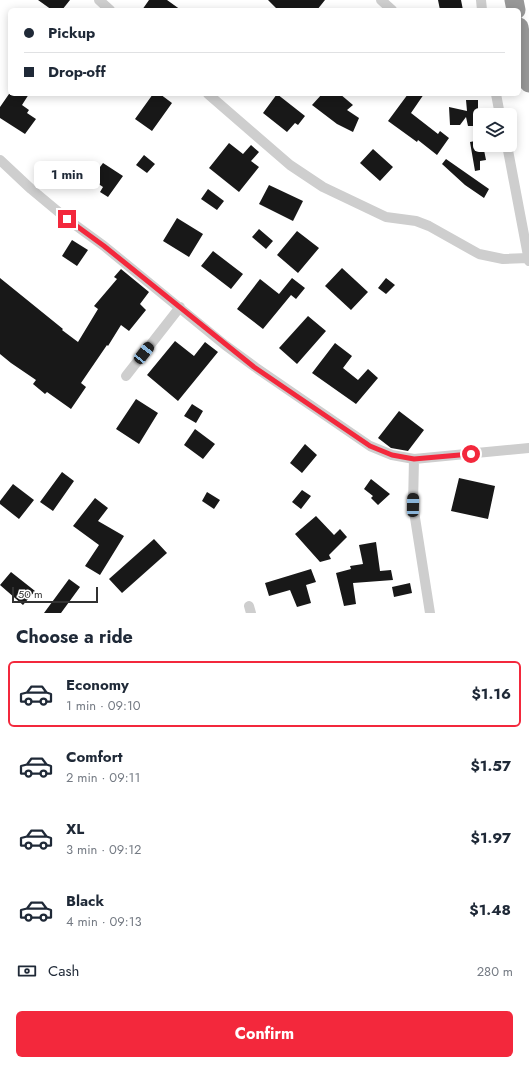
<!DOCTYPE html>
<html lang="en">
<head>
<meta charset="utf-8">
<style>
  body { margin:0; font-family:Jost,sans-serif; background:#f2f2f3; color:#1f2937; height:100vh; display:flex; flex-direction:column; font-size:15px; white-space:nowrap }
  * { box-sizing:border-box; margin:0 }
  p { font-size:13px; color:#747a83 }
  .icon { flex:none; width:22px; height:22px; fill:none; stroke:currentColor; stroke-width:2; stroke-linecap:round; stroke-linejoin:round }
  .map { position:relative; height:613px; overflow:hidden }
  .side { display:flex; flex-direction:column; background:#fff; flex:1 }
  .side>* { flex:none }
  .hud { position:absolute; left:8px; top:8px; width:513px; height:88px; border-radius:6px; box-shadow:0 2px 10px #0003; display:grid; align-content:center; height:88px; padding:0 16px; background:#fff }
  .buttons { position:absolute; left:473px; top:108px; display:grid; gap:8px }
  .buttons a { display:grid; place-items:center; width:44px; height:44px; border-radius:6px; background:#fff; box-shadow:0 2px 10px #0003; font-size:20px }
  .scale { position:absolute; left:12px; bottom:10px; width:86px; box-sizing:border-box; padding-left:4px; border:2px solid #313131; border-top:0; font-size:11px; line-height:14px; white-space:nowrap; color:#313131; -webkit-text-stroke:3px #fff; paint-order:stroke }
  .end { position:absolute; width:18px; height:18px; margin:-9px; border:5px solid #f3283c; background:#fff; box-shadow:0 0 0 2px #fff }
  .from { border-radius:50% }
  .bubble { position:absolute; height:28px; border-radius:6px; background:#fff; box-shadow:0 2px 10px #0003; font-size:13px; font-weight:700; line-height:28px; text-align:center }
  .car { position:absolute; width:12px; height:24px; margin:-12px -6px; border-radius:5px; box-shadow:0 0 3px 1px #0007; background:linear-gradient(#222 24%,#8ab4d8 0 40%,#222 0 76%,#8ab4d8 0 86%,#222 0) }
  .hud b { display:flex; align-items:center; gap:14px; height:38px; font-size:15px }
  .hud b+b { border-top:1px solid #e0e1e3 }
  .hud i { width:10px; height:10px; background:#1f2937 }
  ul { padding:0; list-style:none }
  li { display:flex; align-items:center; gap:12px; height:66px; margin:0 8px 6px; padding:0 8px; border:2px solid transparent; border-radius:6px }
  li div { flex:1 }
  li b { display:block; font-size:15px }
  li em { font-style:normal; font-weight:700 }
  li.current { border-color:#f3283c }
  li>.icon { width:36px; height:36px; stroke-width:1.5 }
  h2 { padding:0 16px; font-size:18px; line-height:48px }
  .pay { display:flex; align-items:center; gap:10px; height:44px; padding:0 16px; font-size:15px }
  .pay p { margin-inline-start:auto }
  .cta { display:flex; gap:8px; margin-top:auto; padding:8px 16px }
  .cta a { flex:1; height:46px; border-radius:6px; background:#f3283c; color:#fff; font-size:16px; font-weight:700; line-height:46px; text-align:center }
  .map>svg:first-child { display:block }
  .building { fill:#181818 }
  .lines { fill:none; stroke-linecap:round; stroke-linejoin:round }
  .street { stroke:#cecece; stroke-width:10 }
  .highway { stroke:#989898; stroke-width:19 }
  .route { stroke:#f3283c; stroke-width:5 }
</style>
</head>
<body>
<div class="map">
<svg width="529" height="613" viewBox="0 0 529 613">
  <rect width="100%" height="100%" fill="#fff"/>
  <path class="building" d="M 38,0 L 70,0 L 62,10 L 52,10 Z
    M 149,0 L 167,0 L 181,10 L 142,10 Z
    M 268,0 L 325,0 L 317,10 L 278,10 Z
    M 438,0 L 461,0 L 463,10 L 440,10 Z
    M 9,94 L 29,94 L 22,105 L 29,110 L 27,113 L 36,119 L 25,134 L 0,118 L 0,107 Z
    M 153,94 L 160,94 L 172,103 L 152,131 L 135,119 Z
    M 277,94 L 305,116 L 298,125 L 295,123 L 287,132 L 263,113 Z
    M 322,94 L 340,94 L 353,105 L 347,110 L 359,118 L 353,132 L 337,124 L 312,105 Z
    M 408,94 L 424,94 L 411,113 L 438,134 L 440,131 L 449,138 L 437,155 L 418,140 L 417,142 L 388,121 Z
    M 466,100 L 478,100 L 478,126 L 468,126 L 466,117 L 460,125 L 450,125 L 449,107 L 467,111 Z
    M 480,140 L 480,145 L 483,145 L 486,160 L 480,161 L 480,170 L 475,171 L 470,142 Z
    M 229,143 L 243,154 L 251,145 L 259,152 L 251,161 L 259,167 L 239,192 L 209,168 Z
    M 373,149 L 393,167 L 380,181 L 360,163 Z
    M 144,155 L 155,164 L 147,173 L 136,165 Z
    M 446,159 L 489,189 L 484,198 L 465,185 L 442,164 Z
    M 103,163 L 123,176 L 108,197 L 100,192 L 103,187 L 91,179 Z
    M 269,185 L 303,201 L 293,221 L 259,204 Z
    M 208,189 L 224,201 L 217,210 L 201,199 Z
    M 177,218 L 203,234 L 189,257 L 163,241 Z
    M 259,229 L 273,241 L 266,249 L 252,237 Z
    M 297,231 L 319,248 L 298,273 L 277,255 Z
    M 72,240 L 88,250 L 77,266 L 62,256 Z
    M 213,251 L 243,274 L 231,289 L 201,266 Z
    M 342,268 L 368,292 L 351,310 L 325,286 Z
    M 121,269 L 149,292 L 140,304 L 146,310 L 129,331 L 121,325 L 108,346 L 107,345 L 81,383 L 86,387 L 71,409 L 47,392 L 45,394 L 33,384 L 36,380 L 11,363 L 0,354 L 0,278 L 63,329 L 62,330 L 78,342 L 98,309 L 94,306 L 117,279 L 114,277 Z
    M 292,278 L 305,288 L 296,299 L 291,295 L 263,329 L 237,309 L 260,279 L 279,294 Z
    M 386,278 L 395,285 L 386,294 L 378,288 Z
    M 308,316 L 326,331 L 297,364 L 279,348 Z
    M 175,341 L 194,356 L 205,342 L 218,352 L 178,401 L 147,375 Z
    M 335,343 L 352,356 L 343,368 L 358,380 L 368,369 L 378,378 L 356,404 L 312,373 Z
    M 136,399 L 158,413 L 139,444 L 116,429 Z
    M 192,404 L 203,411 L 196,423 L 184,416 Z
    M 399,411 L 424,430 L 408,451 L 391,448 L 378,438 Z
    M 195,429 L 215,444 L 203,459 L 184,445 Z
    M 305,444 L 317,455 L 302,473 L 290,463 Z
    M 62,472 L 74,481 L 53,511 L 40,502 Z
    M 459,478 L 495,486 L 488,519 L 451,511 Z
    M 371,479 L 390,494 L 378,505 L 371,498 L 373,496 L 364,489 Z
    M 13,484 L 34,500 L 19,519 L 0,504 L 0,501 Z
    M 302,490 L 311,496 L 301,509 L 292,502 Z
    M 207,492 L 220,500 L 214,509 L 202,501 Z
    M 95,498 L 108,508 L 98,521 L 124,536 L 100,575 L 85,566 L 99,545 L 73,526 Z
    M 316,516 L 334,535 L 340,529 L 347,537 L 329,555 L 331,559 L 320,562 L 295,534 Z
    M 154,539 L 167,553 L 122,593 L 109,579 Z
    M 376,542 L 380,571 L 391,570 L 393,580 L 353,583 L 356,604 L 344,606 L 336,573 L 351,569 L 350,566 L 363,564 L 359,545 Z
    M 311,569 L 316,582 L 306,585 L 311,603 L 297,607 L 290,590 L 269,596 L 265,583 Z
    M 11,572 L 35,591 L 23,605 L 0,585 Z
    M 69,579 L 80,587 L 61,613 L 44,613 Z
    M 410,583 L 412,593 L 394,597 L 392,587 Z"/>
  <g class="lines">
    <path class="street" d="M 99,0 L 110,10
      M 381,0 L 392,10
      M 481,0 L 482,10
      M 208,94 L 290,165 L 323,187 L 386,217 L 416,221 L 429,226 L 479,254 L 503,259 L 528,258
      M 496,94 L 500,115
      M 507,145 L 529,261
      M 0,160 L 31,189 L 67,219 L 104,246 L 225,345 L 255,367 L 370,446 L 392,455 L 414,459 L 529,448
      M 126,376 L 180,307
      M 414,459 L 413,505 L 430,613
      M 249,606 L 251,613"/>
    <path class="highway" d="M 514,0 L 516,10
      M 519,27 L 529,83"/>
  </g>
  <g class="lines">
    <path class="route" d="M 67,219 L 104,246 L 254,367 L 370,446 L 392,455 L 414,459 L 471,454"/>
  </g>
</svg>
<div class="buttons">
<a><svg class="icon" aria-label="layers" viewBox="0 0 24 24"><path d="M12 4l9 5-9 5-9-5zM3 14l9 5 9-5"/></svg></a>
</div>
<div class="scale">50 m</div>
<i class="end from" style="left:471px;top:454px"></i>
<i class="end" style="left:67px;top:219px"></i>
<div class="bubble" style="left:34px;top:161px;width:66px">1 min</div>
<i class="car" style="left:144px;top:353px;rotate:38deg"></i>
<i class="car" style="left:413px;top:505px;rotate:1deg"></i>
<div class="hud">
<b><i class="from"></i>Pickup</b>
<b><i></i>Drop-off</b>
</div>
</div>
<section class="side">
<h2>Choose a ride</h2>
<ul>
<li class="current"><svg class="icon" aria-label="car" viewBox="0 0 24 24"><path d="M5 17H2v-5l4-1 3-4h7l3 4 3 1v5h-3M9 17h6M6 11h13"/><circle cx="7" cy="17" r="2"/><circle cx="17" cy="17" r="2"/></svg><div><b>Economy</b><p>1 min · 09:10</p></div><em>$1.16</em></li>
<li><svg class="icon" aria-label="car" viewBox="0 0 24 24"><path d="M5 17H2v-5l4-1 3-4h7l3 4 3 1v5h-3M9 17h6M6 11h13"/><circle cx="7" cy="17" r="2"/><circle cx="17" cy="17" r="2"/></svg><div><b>Comfort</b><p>2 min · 09:11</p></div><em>$1.57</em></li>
<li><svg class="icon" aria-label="car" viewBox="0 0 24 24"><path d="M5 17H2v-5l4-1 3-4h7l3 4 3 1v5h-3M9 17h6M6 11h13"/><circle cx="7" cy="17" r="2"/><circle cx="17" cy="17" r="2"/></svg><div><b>XL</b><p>3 min · 09:12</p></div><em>$1.97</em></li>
<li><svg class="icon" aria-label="car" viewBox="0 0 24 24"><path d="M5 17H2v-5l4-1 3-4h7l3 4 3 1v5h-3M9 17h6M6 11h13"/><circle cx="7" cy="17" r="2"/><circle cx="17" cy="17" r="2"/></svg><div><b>Black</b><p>4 min · 09:13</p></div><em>$1.48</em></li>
</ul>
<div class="pay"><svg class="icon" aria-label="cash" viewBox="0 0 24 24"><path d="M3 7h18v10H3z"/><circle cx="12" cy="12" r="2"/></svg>Cash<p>280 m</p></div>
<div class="cta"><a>Confirm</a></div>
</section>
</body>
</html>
